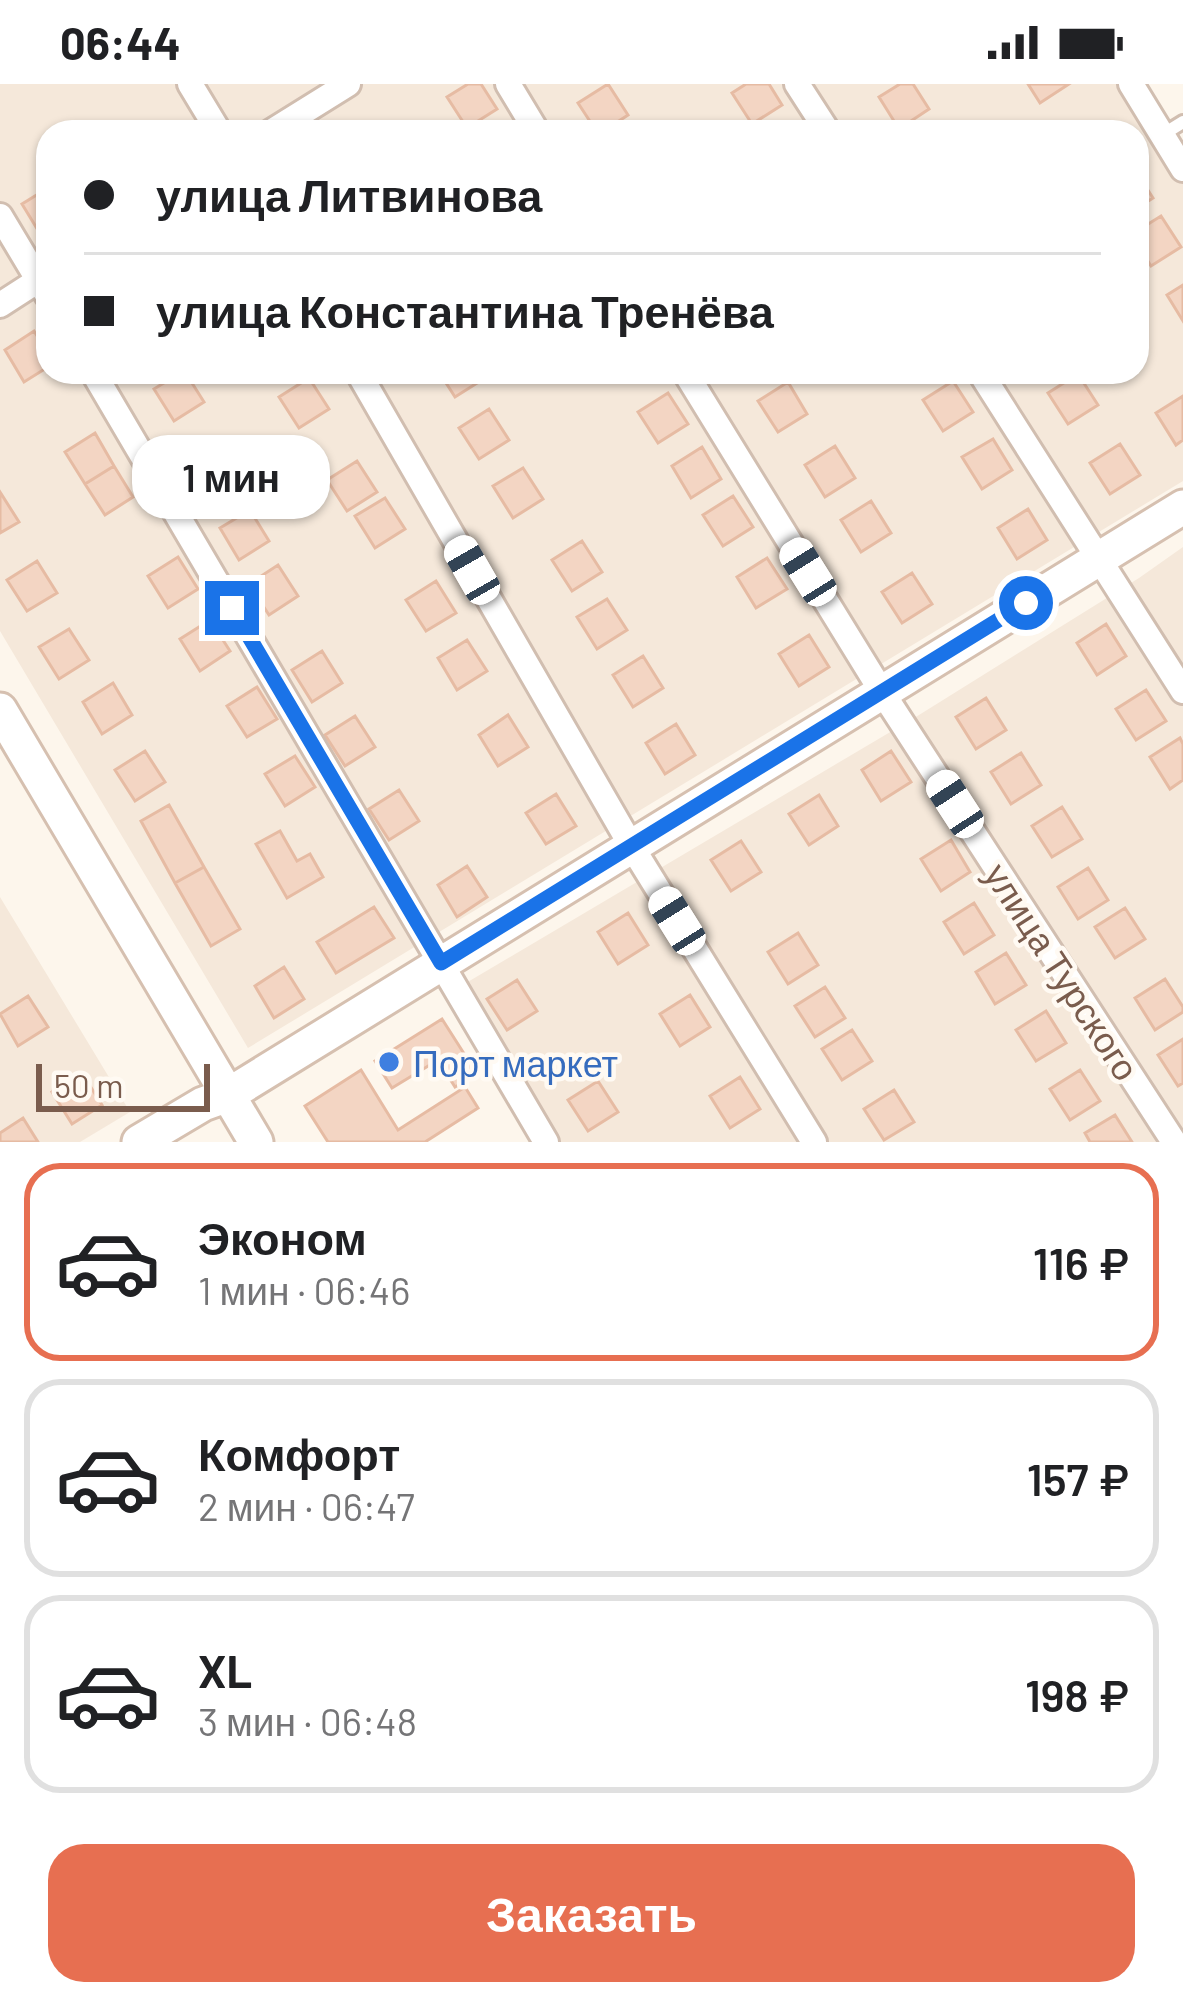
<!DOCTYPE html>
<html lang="ru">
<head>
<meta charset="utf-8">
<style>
  body { margin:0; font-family:Barlow,sans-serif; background:#f2f2f2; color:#202124; height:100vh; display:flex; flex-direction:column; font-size:45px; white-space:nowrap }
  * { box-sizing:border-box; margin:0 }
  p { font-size:39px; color:#757577 }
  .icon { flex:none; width:66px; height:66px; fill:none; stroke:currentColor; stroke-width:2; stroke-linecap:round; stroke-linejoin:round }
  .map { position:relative; height:1058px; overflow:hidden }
  .details { display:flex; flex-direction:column; background:#fff; flex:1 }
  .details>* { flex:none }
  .banner { position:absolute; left:36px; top:36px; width:1113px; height:264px; border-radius:36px; box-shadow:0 3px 9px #0004; display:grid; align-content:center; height:264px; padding:0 48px; background:#fff }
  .scale { position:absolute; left:36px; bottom:30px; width:174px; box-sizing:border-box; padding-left:12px; border:6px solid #7a5c4d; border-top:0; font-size:33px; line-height:42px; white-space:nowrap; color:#7a5c4d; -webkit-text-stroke:9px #fffaf3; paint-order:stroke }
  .end { position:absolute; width:54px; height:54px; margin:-27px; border:15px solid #1a73e8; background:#fff; box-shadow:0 0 0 6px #fff }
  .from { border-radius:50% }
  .bubble { position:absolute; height:84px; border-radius:36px; background:#fff; box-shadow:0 3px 9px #0004; font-size:39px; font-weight:600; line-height:84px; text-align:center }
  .car { position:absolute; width:36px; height:72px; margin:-36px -18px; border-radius:15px; box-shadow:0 0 9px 3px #0007; background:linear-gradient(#fff 24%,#345 0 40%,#fff 0 76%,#345 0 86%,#fff 0) }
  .banner b { display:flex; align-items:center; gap:42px; height:114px; font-size:45px }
  .banner b+b { border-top:3px solid #e0e0e0 }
  .banner i { width:30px; height:30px; background:#202124 }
  ul { padding:21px 0 0; list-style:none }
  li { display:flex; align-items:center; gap:36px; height:198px; margin:0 24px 18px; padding:0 24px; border:6px solid #e0e0e0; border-radius:36px }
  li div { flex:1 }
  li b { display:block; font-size:45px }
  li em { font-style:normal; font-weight:600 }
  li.current { border-color:#e76f51 }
  li>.icon { width:108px; height:108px; stroke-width:1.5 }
  .button { display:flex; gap:24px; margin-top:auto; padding:24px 48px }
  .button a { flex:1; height:138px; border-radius:36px; background:#e76f51; color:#fff; font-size:48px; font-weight:600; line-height:138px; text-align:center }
  .status { display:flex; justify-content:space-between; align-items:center; height:84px; padding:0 60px; background:#fff; direction:ltr }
  .status svg { height:33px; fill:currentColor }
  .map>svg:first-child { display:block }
  .residential { fill:#f5e8da; fill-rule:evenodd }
  .building { fill:#f3d5c3; stroke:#e6bba3; stroke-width:3 }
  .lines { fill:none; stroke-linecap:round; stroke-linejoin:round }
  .lane-casing { stroke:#d1beb0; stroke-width:18 }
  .street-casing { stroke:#d1beb0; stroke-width:30 }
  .secondary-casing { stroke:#d6c0b0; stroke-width:39 }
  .lane { stroke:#fff; stroke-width:12 }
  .street { stroke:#fff; stroke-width:24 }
  .secondary { stroke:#fff; stroke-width:33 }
  .route { stroke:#1a73e8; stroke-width:15 }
  .shop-dot { fill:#3f7fe0; stroke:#fffaf3; stroke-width:4.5 }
  .labels { text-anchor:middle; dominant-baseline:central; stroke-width:9; stroke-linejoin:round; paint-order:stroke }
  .street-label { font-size:36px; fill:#7a5c4d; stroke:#fffaf3 }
  .shop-label { font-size:36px; fill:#366cbe; stroke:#fffaf3; text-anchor:start }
</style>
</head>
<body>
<div class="status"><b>06:44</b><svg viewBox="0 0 49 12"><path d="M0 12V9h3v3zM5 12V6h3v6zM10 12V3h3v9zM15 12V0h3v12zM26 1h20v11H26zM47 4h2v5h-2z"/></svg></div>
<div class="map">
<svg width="1183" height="1058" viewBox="0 0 1183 1058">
  <rect width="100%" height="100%" fill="#fdf6ec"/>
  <path class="residential" d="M 0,0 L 1123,0 L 1183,98 L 1183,397 L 248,964 L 0,547 ZM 48,48 L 1137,48 L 1137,288 L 48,288 Z
    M 1183,463 L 1183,1058 L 528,1058 L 546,1045 L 466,899 L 919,631 L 1139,494 Z
    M 0,813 L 130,1028 L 80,1058 L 0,1058 Z"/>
  <path class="building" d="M 468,0 L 481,0 L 497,25 L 467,44 L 447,13 Z
    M 608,0 L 628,31 L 602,48 L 597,48 L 578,19 Z
    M 746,0 L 769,0 L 782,21 L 752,40 L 732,9 Z
    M 900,0 L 913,0 L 929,25 L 899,45 L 879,13 Z
    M 1028,0 L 1069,0 L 1040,19 Z
    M 1137,89 L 1153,114 L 1137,124 Z
    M 48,104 L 48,142 L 39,148 L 22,120 Z
    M 1161,132 L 1181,163 L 1151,182 L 1137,160 L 1137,147 Z
    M 1183,201 L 1183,237 L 1167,211 Z
    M 34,247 L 48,269 L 48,283 L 24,298 L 5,266 Z
    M 182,288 L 185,288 L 204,318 L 174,337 L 154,305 Z
    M 439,288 L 481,288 L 485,294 L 455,313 Z
    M 1078,290 L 1098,321 L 1068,340 L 1048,309 Z
    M 309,294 L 329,325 L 299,344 L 279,313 Z
    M 953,297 L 973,328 L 943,347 L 923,316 Z
    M 788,298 L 807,330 L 778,348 L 758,317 Z
    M 668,309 L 688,340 L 658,359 L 638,328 Z
    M 1183,312 L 1183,356 L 1176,361 L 1156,329 Z
    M 489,325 L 509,356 L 479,375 L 459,344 Z
    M 95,349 L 114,382 L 85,400 L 65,368 Z
    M 993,355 L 1012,386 L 982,405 L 962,373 Z
    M 1120,360 L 1140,391 L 1110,410 L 1090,379 Z
    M 835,362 L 855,394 L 825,413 L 805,381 Z
    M 220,363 L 240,395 L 210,413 L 191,382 Z
    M 702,363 L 721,395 L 691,414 L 672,382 Z
    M 357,377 L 377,408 L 347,427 L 327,396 Z
    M 114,382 L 133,413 L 105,431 L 85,400 Z
    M 523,384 L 543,415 L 513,434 L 493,402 Z
    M 0,408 L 19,438 L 0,449 Z
    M 733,412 L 753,443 L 723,462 L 703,431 Z
    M 385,414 L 405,445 L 375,464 L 355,432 Z
    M 871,417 L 891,449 L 861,468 L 841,436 Z
    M 1028,425 L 1047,456 L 1017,475 L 998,444 Z
    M 250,426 L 269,457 L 239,476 L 220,444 Z
    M 582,457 L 602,488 L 572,507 L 552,476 Z
    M 178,473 L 198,505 L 168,524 L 148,492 Z
    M 767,474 L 787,505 L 756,524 L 737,493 Z
    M 37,477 L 57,509 L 27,527 L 7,496 Z
    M 278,481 L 298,512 L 269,531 L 249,500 Z
    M 912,489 L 932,520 L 902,539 L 882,508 Z
    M 436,497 L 456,529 L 426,547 L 406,516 Z
    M 607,515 L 627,546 L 597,565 L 577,533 Z
    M 210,536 L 230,567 L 200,587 L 180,555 Z
    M 1106,540 L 1126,572 L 1097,591 L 1077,559 Z
    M 69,545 L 89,576 L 59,595 L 39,563 Z
    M 809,551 L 829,583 L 799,602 L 779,570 Z
    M 467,556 L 487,587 L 457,606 L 438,574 Z
    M 322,567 L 342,599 L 312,618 L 292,586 Z
    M 643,572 L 663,604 L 633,623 L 613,591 Z
    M 113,599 L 132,631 L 102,650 L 83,618 Z
    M 257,603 L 277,635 L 247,653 L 227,622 Z
    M 1146,606 L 1166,637 L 1136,656 L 1116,625 Z
    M 986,614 L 1006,646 L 976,665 L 956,633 Z
    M 508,631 L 528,663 L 498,682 L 479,651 Z
    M 355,632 L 375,663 L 345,682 L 325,651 Z
    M 676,640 L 695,671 L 665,690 L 646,659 Z
    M 1180,654 L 1183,660 L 1183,696 L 1170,705 L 1150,673 Z
    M 145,667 L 165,698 L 135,717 L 115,686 Z
    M 891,667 L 911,698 L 881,717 L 862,686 Z
    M 1021,669 L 1041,701 L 1011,720 L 991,688 Z
    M 295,672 L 315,703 L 285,722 L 265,690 Z
    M 399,706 L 419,737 L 389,756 L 369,725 Z
    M 556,710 L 576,742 L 546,760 L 526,729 Z
    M 819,711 L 838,742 L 809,761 L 789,730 Z
    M 169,721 L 204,783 L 175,799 L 141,737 Z
    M 1062,723 L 1082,755 L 1052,773 L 1032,742 Z
    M 280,747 L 297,777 L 310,770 L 323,793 L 287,814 L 256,760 Z
    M 951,756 L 970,788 L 941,807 L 921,775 Z
    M 741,757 L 761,788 L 731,807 L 711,776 Z
    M 467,782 L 487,813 L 457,833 L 438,801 Z
    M 204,783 L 240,845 L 211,862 L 175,799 Z
    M 1088,784 L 1108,816 L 1078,835 L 1058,803 Z
    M 974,819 L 994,851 L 964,870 L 944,838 Z
    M 374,823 L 394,854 L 336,889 L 317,858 Z
    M 1125,824 L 1145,855 L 1115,874 L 1095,843 Z
    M 628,829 L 648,861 L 618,880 L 598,848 Z
    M 798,849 L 818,881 L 788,900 L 768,868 Z
    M 1006,869 L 1026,901 L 995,920 L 976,888 Z
    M 284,883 L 304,915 L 274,934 L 255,902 Z
    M 1165,895 L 1183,923 L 1183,928 L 1155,946 L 1135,914 Z
    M 517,896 L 537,927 L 507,946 L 487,915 Z
    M 825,903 L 845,934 L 815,953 L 795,922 Z
    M 690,911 L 710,943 L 680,962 L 660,930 Z
    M 28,912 L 48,943 L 18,962 L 0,930 Z
    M 1046,927 L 1066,959 L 1036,977 L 1016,946 Z
    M 442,935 L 477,990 L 455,1003 L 438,976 L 392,1004 L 375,977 Z
    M 852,946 L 872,977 L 842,996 L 822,965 Z
    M 1183,955 L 1183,999 L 1178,1002 L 1158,971 Z
    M 361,986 L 398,1046 L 465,1003 L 478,1024 L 425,1058 L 328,1058 L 305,1022 Z
    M 1080,986 L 1100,1017 L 1070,1036 L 1050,1005 Z
    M 82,989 L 102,1021 L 72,1040 L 52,1008 Z
    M 740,993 L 760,1025 L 730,1044 L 710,1012 Z
    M 598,997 L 618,1028 L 588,1047 L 568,1016 Z
    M 894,1006 L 914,1038 L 884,1056 L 864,1025 Z
    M 1115,1031 L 1132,1058 L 1090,1058 L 1085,1049 Z
    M 23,1034 L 38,1058 L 0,1058 L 0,1049 Z"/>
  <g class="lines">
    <defs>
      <path id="lane" d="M 1162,51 L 1183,38"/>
      <path id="street" d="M 190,0 L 219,48
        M 508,0 L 537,48
        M 797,0 L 828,48
        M 1131,0 L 1183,85
        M 271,48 L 348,0
        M 0,132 L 48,212
        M 0,221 L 48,190
        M 93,288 L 546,1058
        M 358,288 L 632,763 L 814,1058
        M 685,288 L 882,608 L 1174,1058
        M 980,288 L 1183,607"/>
      <path id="secondary" d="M 0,626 L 256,1058
        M 139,1058 L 203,1020 L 228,1011 L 1183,423"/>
    </defs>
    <use href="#lane" class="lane-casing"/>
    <use href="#street" class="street-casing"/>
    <use href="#secondary" class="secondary-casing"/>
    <use href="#lane" class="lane"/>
    <use href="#street" class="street"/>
    <use href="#secondary" class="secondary"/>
  </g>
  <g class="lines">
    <path class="route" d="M 232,524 L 441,879 L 1026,519"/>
  </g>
  <circle class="shop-dot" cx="389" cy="978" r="12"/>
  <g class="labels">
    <g class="street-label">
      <text transform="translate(1063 887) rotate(57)">улица Турского</text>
    </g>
    <g class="shop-label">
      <text x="413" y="978">Порт маркет</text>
    </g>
  </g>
</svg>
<div class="scale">50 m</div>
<i class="end from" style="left:1026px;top:519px"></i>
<i class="end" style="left:232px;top:524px"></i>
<div class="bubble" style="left:132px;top:351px;width:198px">1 мин</div>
<i class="car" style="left:472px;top:486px;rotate:330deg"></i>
<i class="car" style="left:808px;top:488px;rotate:328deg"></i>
<i class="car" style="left:955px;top:720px;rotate:327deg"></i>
<i class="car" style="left:677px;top:837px;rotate:328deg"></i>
<div class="banner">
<b><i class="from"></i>улица Литвинова</b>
<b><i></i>улица Константина Тренёва</b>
</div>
</div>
<section class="details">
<ul>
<li class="current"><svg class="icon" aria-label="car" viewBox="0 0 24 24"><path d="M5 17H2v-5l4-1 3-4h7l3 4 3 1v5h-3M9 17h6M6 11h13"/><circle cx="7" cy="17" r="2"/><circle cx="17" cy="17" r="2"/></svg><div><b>Эконом</b><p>1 мин · 06:46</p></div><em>116 ₽</em></li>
<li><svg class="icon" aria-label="car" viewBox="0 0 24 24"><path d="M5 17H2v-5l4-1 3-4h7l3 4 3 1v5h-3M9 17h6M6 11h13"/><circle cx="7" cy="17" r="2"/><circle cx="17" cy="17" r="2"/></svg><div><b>Комфорт</b><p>2 мин · 06:47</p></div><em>157 ₽</em></li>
<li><svg class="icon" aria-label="car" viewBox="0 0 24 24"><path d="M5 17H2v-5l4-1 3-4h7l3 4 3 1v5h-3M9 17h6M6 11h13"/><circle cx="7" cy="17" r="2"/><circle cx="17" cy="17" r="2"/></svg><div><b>XL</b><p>3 мин · 06:48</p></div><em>198 ₽</em></li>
</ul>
<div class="button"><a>Заказать</a></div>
</section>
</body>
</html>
